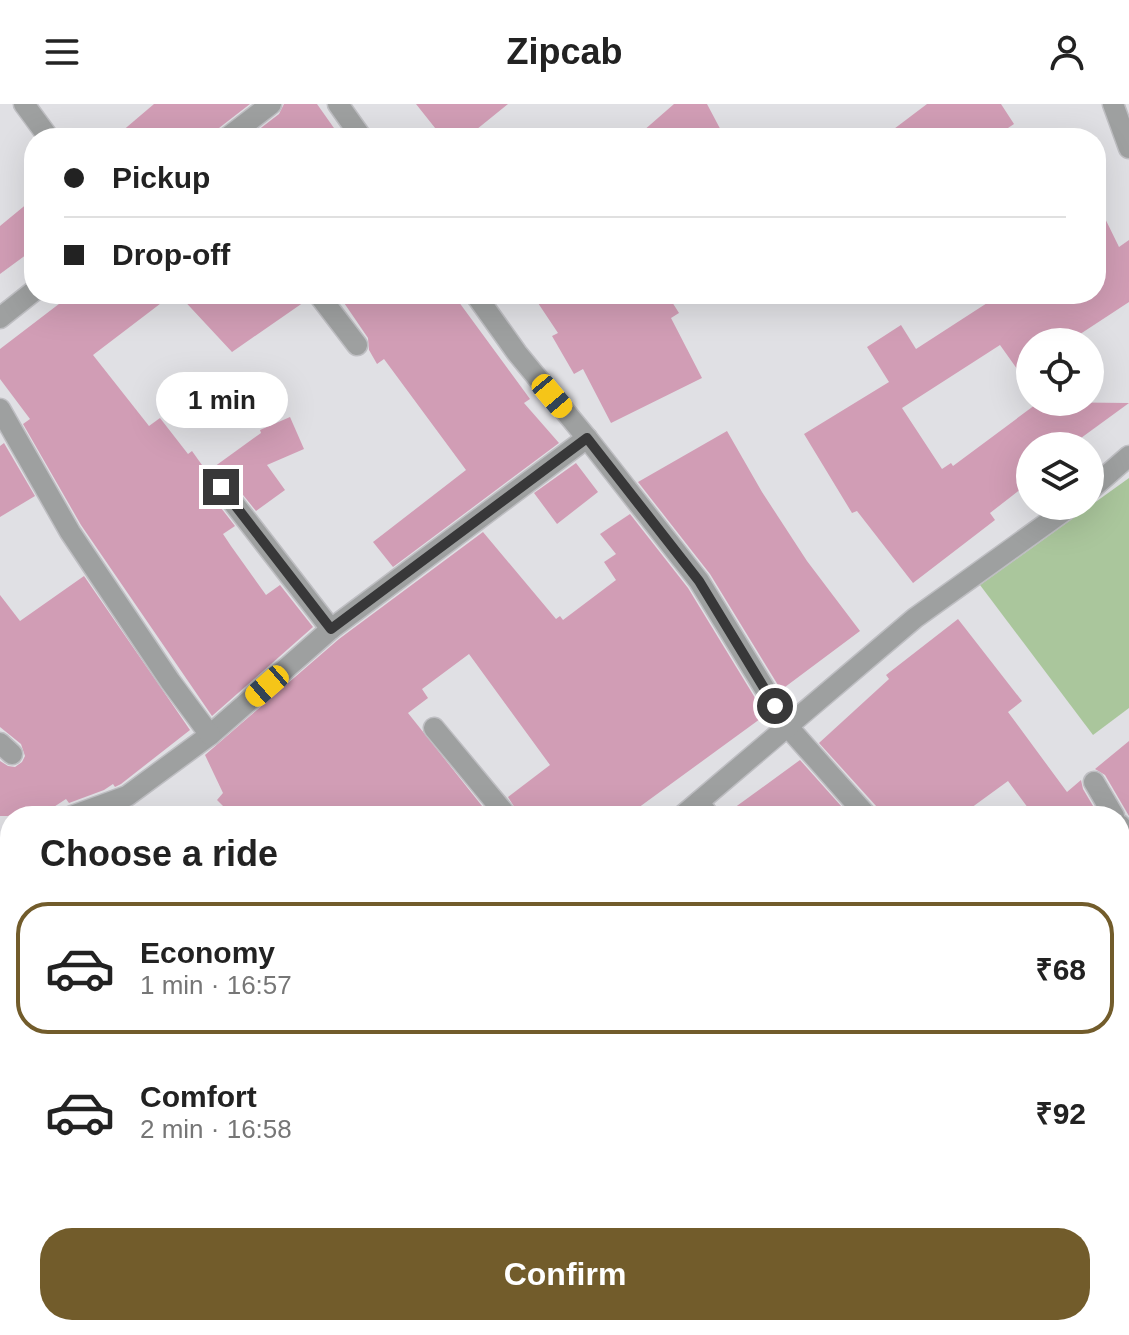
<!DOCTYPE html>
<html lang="en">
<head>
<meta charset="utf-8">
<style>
  body { margin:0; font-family:Arial,sans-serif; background:#f2f2f2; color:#222; height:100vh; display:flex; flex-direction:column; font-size:30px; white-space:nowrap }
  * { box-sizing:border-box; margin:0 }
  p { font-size:26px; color:#767676 }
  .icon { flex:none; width:44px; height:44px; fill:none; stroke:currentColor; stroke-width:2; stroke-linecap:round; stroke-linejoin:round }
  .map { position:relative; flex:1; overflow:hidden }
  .side { position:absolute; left:0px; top:702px; width:1130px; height:530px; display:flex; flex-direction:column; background:#fff; border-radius:32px 32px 0 0; box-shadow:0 8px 32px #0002 }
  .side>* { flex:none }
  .hud { position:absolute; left:24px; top:24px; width:1082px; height:176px; border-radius:32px; box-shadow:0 8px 32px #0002; display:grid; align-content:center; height:176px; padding:0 40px; background:#fff }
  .buttons { position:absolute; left:1016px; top:224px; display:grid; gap:16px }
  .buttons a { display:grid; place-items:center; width:88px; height:88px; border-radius:50%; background:#fff; box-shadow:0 8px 32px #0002; font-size:40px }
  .end { position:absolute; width:36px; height:36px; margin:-18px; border:10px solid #383839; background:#fff; box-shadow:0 0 0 4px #fff }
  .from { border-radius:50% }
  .bubble { position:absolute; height:56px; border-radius:28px; background:#fff; box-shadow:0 8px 32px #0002; font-size:26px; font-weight:800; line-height:56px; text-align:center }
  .car { position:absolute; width:24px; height:48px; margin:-24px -12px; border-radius:10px; box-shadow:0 0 6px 2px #0007; background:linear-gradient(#f5c518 24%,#345 0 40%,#f5c518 0 76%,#345 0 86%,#f5c518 0) }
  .hud b { display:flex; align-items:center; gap:28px; height:76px; font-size:30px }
  .hud b+b { border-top:2px solid #e0e0e0 }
  .hud i { width:20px; height:20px; background:#222 }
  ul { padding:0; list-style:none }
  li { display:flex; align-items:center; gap:24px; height:132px; margin:0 16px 12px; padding:0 24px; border:4px solid transparent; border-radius:32px }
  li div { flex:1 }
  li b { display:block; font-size:30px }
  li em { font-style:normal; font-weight:800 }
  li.on { border-color:#725c2b }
  li>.icon { width:72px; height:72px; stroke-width:1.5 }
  h2 { padding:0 40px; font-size:36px; line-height:96px }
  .primary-button { display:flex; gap:16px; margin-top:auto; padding:16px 40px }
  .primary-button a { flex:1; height:92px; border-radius:32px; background:#725c2b; color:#fff; font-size:32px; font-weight:800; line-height:92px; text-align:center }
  header { display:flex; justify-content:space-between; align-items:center; height:104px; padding:0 40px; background:#fff; font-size:36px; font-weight:800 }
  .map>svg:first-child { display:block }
  .green { fill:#aac69c }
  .building { fill:#d19db5 }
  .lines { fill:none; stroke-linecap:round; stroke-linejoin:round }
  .service-casing { stroke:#bebec2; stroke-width:23 }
  .minor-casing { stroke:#bebec2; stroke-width:23 }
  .service { stroke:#9ea0a0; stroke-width:20 }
  .minor { stroke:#9ea0a0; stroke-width:20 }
  .route { stroke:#383839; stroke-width:10 }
</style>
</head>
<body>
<header><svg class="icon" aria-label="menu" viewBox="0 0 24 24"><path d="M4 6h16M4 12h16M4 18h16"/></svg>Zipcab<svg class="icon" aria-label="person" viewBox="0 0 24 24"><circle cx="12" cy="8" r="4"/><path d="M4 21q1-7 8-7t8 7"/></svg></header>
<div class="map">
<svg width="1129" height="1231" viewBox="0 0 1129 1231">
  <rect width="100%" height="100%" fill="#e0e0e4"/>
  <path class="green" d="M 1129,374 L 1129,604 L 1093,631 L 980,481 Z"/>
  <path class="building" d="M 154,0 L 250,0 L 219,24 L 214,34 L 114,34 Z
    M 284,0 L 317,0 L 341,34 L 248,34 L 279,10 Z
    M 416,0 L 508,0 L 466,34 L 443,34 Z
    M 674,0 L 707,0 L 725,34 L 635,34 Z
    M 927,0 L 1001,0 L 1014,20 L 993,34 L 882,34 Z
    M 34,94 L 34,145 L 0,170 L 0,122 Z
    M 1096,96 L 1119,143 L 1129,136 L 1129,198 L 1068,238 L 1030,238 L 1030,283 L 1000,241 L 902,304 L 942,365 L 951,359 L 953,362 L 1039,298 L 1129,299 L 1070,342 L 1030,342 L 1030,378 L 990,409 L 995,416 L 913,479 L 857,407 L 852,409 L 804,330 L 889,278 L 867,243 L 901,221 L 916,245 L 1001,190 L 1096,190 Z
    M 72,190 L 173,190 L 93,251 L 149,322 L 160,314 L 188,350 L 192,347 L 207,368 L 261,329 L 260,326 L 290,313 L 304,345 L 267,361 L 285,386 L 256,407 L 227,371 L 218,370 L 209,379 L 211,391 L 235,422 L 223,430 L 231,442 L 266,491 L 280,481 L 313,523 L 212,612 L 81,421 L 23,320 L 30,315 L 0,275 L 0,245 Z
    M 178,190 L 305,190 L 307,196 L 232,248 Z
    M 338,190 L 453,190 L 530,295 L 524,299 L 559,339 L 393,463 L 373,438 L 466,366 L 384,255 L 377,260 L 369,246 L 368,234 Z
    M 532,190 L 667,190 L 679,209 L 671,214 L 702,274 L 611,319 L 583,265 L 574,270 L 552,232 L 558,229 Z
    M 727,327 L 762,388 L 807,457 L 860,527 L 781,586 L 710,470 L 638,378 Z
    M 4,339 L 35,392 L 0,413 L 0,342 Z
    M 576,359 L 598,388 L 557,420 L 534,389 Z
    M 630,410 L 688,484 L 760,602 L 754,607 L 760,615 L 627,712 L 520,712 L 508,693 L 550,661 L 469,550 L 422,585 L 428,594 L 408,609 L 490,712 L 233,712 L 217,696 L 223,689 L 205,651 L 339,535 L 483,428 L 556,515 L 560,512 L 563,516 L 616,476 L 604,458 L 616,450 L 600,430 Z
    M 84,472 L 190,626 L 121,680 L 115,683 L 113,680 L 104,686 L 69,699 L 66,695 L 40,712 L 0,712 L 0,657 L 8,662 L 15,663 L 22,658 L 25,652 L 21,640 L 0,623 L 0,491 L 20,517 Z
    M 958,515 L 1022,597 L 1008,608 L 1067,688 L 1081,676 L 1083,685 L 1099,712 L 1034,712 L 1008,677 L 960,712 L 880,712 L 877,703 L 819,639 L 889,575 L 886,571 Z
    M 1129,637 L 1129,712 L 1105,671 L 1095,665 Z
    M 800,656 L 850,712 L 723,712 Z"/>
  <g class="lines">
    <defs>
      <path id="service" d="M 24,0 L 49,34
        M 788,623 L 867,712
        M 434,624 L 507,712
        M 0,639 L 12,650
        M 1094,678 L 1114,712
        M 699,698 L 709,712
        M 72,712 L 127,692 L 210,631 L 331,525 L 587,334
        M 1120,721 L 1129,736
        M 0,752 L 10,745
        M 1120,971 L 1129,965
        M 354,1222 L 362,1231
        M 755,1222 L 761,1231"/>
      <path id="minor" d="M 338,0 L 362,34
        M 1113,0 L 1129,44
        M 227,34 L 271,0
        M 318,190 L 357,241
        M 475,190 L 517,249 L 587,334 L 699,477 L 788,623
        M 0,214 L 34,187
        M 0,305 L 70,428 L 170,577 L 210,631
        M 221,383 L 331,525
        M 1090,386 L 1129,352
        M 682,712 L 915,514 L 1071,402
        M 4,1231 L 16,1222
        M 1108,1231 L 1121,1222"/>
    </defs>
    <use href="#service" class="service-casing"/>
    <use href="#minor" class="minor-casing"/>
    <use href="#service" class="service"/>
    <use href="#minor" class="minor"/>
  </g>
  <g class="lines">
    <path class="route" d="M 221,383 L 331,525 L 587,334 L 699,477 L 775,602"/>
  </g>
</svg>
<div class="buttons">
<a><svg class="icon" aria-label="locate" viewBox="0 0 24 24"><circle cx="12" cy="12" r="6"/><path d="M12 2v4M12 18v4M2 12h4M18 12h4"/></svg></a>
<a><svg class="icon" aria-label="layers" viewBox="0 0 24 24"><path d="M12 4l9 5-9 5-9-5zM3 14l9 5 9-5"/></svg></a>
</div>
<i class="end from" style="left:775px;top:602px"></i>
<i class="end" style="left:221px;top:383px"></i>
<div class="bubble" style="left:156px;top:268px;width:132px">1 min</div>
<i class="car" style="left:552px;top:292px;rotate:140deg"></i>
<i class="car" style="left:267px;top:582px;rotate:229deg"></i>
<div class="hud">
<b><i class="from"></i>Pickup</b>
<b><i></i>Drop-off</b>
</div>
<section class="side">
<h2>Choose a ride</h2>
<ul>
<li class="on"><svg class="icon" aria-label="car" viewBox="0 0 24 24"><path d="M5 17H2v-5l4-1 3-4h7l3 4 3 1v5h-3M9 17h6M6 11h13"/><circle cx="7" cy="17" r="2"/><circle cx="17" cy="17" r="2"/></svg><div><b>Economy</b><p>1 min · 16:57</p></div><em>₹68</em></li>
<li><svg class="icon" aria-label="car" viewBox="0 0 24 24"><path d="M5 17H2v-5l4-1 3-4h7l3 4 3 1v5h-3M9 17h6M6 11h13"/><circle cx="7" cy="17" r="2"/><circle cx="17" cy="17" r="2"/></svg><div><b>Comfort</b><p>2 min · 16:58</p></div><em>₹92</em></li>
</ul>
<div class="primary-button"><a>Confirm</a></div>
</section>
</div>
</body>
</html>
